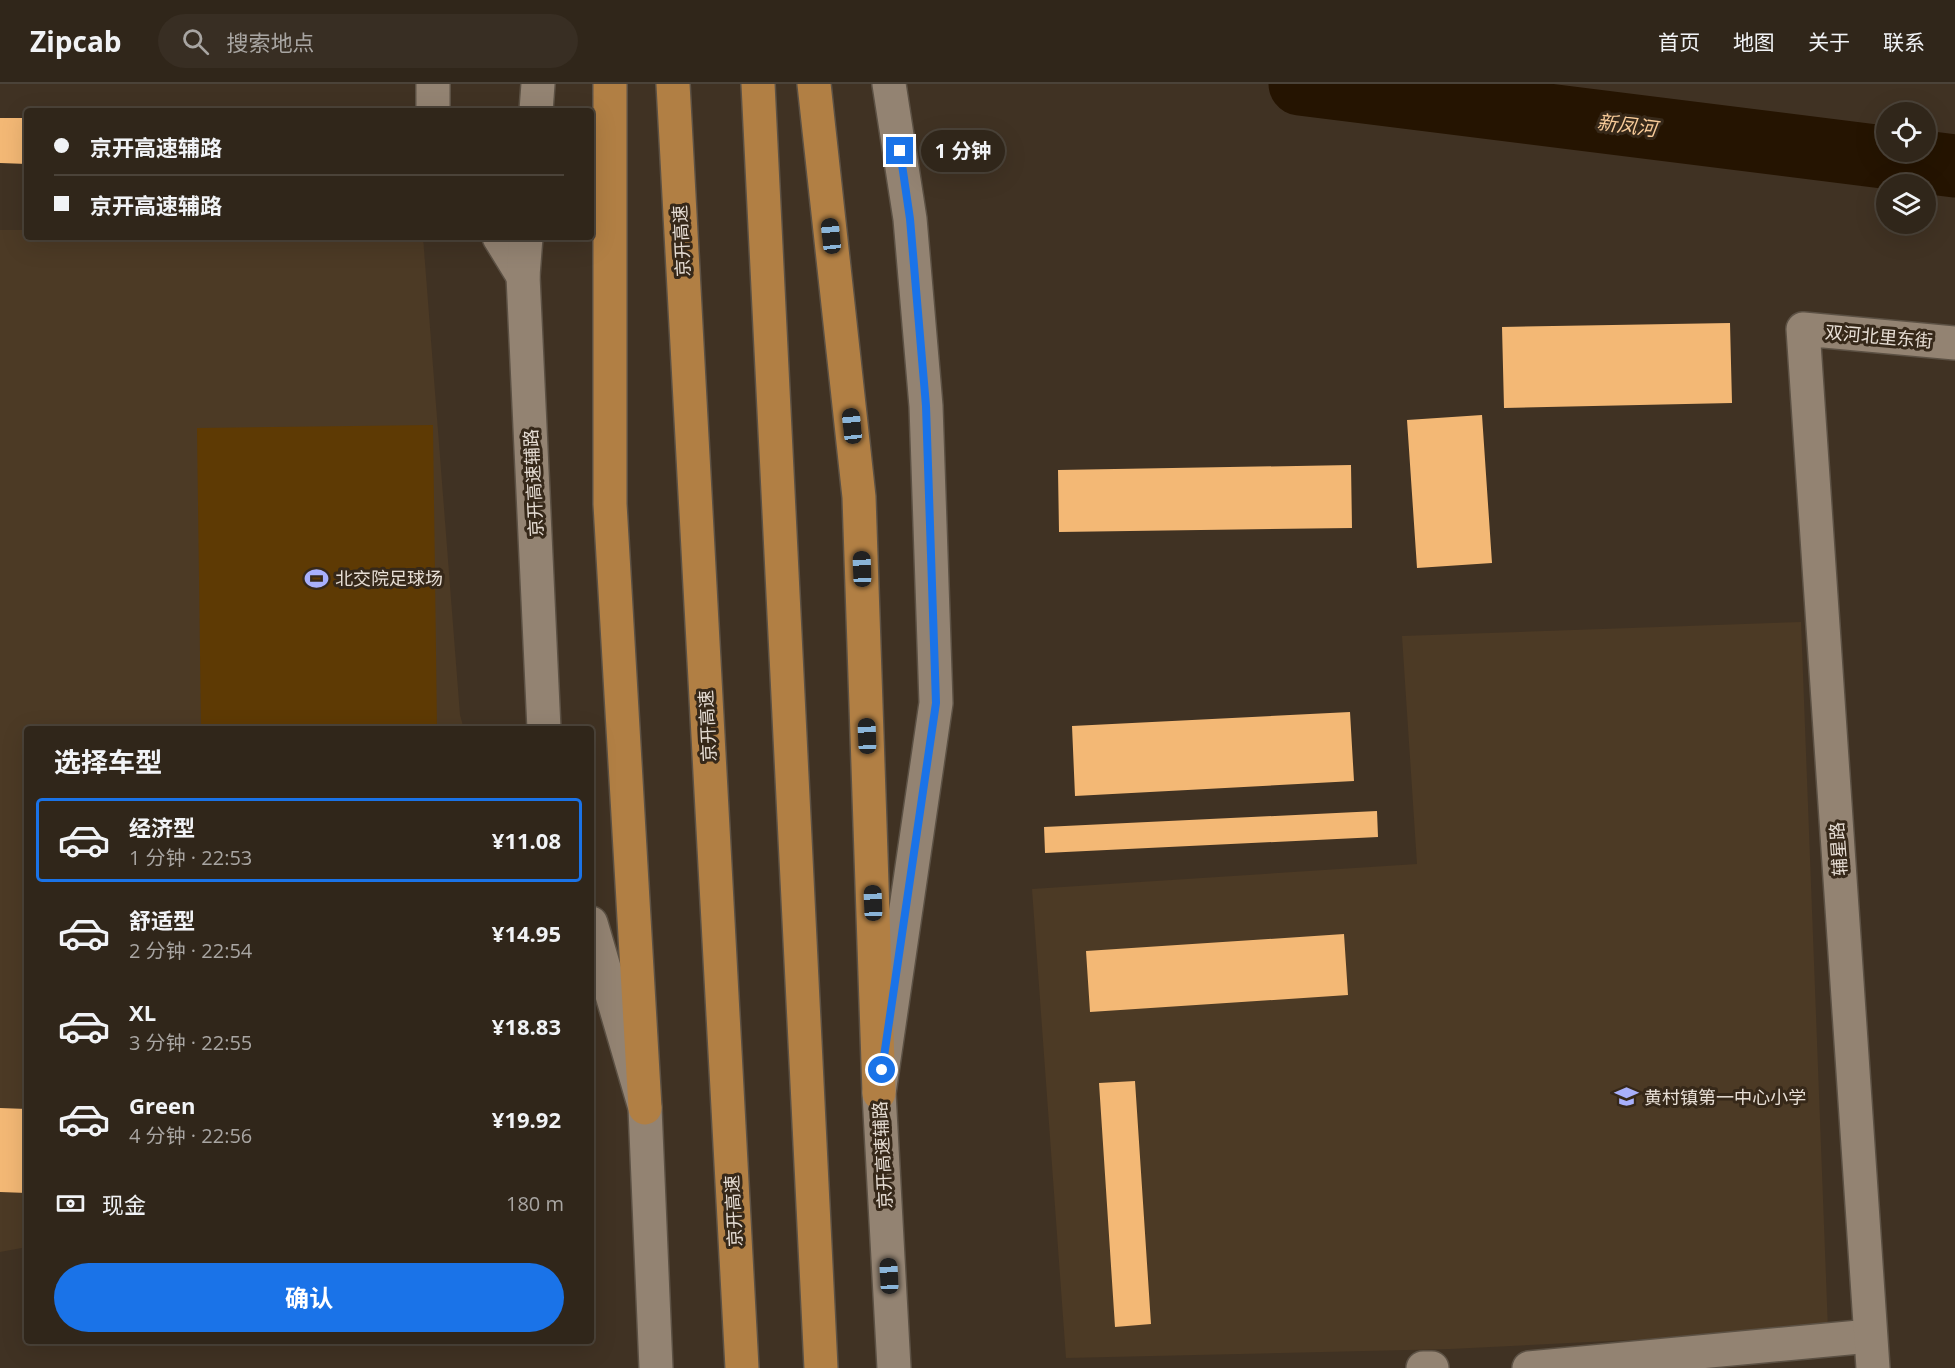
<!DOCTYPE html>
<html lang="zh">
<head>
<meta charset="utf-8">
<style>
  body { margin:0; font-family:"Open Sans","Noto Sans SC",sans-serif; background:#382e23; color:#f1f3f6; height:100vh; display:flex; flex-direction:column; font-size:22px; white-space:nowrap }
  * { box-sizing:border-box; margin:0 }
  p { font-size:20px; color:#a8a5a2 }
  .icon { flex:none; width:33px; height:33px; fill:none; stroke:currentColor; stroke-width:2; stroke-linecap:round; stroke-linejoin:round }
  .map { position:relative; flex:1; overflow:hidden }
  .panel { position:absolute; left:24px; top:642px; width:570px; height:618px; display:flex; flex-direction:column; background:#30261a; border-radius:6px; box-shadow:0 6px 24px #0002,0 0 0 2px #4b4339 }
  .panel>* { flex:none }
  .top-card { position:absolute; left:24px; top:24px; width:570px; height:132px; border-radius:6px; box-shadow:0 6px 24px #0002,0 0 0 2px #4b4339; display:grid; align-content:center; height:132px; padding:0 30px; background:#30261a }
  .buttons { position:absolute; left:1876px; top:18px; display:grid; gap:12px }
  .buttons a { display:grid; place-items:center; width:60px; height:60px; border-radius:50%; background:#30261a; box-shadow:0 6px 24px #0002,0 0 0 2px #4b4339; font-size:30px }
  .end { position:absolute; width:27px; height:27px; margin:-14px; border:8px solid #1a73e8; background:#fff; box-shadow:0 0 0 3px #fff }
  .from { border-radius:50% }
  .bubble { position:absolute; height:42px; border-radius:21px; background:#30261a; box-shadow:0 6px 24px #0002,0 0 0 2px #4b4339; font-size:20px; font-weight:700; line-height:42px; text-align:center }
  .car { position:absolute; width:18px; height:36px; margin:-18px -9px; border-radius:8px; box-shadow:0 0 4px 2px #0007; background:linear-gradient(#222 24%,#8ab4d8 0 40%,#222 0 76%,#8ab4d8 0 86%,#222 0) }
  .top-card b { display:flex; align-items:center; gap:21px; height:57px; font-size:22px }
  .top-card b+b { border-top:2px solid #4b4339 }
  .top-card i { width:15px; height:15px; background:#f1f3f6 }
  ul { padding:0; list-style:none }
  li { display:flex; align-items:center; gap:18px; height:84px; margin:0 12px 9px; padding:0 18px; border:3px solid transparent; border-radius:6px }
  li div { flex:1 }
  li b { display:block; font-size:22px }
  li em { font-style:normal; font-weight:700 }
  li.active { border-color:#1a73e8 }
  li>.icon { width:54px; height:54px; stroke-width:1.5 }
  h2 { padding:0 30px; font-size:27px; line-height:72px }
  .pay { display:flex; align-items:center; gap:15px; height:66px; padding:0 30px; font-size:22px }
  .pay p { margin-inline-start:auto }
  .cta { display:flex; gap:12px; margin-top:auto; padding:12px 30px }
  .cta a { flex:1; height:69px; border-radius:36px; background:#1a73e8; color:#fff; font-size:24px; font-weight:700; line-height:69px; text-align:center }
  header { display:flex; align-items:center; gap:36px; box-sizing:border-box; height:84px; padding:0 30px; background:#30261a; border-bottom:2px solid #4b4339 }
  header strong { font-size:28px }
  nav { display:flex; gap:33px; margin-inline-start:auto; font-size:21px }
  .search { width:420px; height:54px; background:#382e23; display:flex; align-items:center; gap:15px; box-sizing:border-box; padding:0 21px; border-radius:33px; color:#a8a5a2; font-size:22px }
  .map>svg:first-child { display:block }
  .built { fill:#4c3a25 }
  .green { fill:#5e3a04 }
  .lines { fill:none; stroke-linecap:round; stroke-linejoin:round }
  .river { stroke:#251401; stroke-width:63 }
  .building { fill:#f3b875 }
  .minor-casing { stroke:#5c5144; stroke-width:36 }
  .tertiary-casing { stroke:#5c5144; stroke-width:36 }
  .secondary-casing { stroke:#5c5144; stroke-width:36 }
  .motorway-casing { stroke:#5c5144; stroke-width:36 }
  .minor { stroke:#938372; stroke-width:33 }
  .tertiary { stroke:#938372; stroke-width:33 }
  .secondary { stroke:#938372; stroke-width:33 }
  .motorway { stroke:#b17f44; stroke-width:33 }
  .route { stroke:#1a73e8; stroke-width:8 }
  .labels { text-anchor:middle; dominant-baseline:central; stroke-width:6; stroke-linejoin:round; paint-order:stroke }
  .street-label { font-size:18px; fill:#e7ded5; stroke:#362819 }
  .poi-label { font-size:18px; fill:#e7ded5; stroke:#362819; text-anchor:start }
  .water-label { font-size:20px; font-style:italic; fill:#f8cb99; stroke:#362819 }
</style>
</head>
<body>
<header>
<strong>Zipcab</strong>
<div class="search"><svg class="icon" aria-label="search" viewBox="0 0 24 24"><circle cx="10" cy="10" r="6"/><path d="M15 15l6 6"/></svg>搜索地点</div>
<nav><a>首页</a><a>地图</a><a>关于</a><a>联系</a></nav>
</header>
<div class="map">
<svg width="1955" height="1284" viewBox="0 0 1955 1284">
  <rect width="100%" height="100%" fill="#403223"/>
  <path class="built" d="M 0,146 L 27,146 L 27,153 L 423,153 L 460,631 L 464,645 L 27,645 L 27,1163 L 0,1168 Z
    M 1801,538 L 1828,1246 L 1450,1265 L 1066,1274 L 1032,805 L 1417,780 L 1402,552 Z"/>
  <path class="green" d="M 433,341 L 437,645 L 201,645 L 197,344 Z"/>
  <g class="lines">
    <path class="river" d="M 1300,0 L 1955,82"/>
  </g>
  <path class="building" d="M 0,34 L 27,34 L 27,80 L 0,79 Z
    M 1730,239 L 1732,319 L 1504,324 L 1502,243 Z
    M 1482,331 L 1492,479 L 1417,484 L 1407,336 Z
    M 1351,381 L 1352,444 L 1059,448 L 1058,386 Z
    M 1350,628 L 1354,697 L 1075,712 L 1072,642 Z
    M 1377,727 L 1378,753 L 1045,769 L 1044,743 Z
    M 1344,850 L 1348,911 L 1090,928 L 1086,867 Z
    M 1135,997 L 1151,1240 L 1115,1243 L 1099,999 Z
    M 0,1024 L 27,1025 L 27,1109 L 0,1108 Z"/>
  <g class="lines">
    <defs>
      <path id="minor" d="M 433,0 L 433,27
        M 499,153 L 523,192
        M 1423,1284 L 1432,1284
        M 1529,1284 L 1870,1252"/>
      <path id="tertiary" d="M 1873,1284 L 1803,245 L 1955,259"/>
      <path id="secondary" d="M 889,0 L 910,135 L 926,322 L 936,619 L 879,1009 L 894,1284
        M 536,27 L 538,0
        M 526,153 L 523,192 L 544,645
        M 591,839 L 645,1024 L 656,1284"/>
      <path id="motorway" d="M 610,0 L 610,420 L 645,1024
        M 673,0 L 742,1284
        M 758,0 L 821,1284
        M 814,0 L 859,413 L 879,1009"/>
    </defs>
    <use href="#minor" class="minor-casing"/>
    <use href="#tertiary" class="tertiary-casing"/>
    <use href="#secondary" class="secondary-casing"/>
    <use href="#motorway" class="motorway-casing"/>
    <use href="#minor" class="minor"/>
    <use href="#tertiary" class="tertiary"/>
    <use href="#secondary" class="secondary"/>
    <use href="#motorway" class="motorway"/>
  </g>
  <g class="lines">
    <path class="route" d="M 882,986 L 936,619 L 926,322 L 910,135 L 900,67"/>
  </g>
  <defs>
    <symbol id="stadium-bare" viewBox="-9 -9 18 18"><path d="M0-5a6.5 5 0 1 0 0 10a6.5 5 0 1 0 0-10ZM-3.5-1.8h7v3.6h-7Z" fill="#a8b0fc" stroke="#362819" stroke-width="2.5" paint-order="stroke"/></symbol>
    <symbol id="school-bare" viewBox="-9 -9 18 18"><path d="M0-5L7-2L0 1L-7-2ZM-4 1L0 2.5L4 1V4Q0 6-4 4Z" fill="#a8b0fc" stroke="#362819" stroke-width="2.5" paint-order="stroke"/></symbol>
  </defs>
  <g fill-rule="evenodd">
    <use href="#stadium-bare" x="300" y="478" width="33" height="33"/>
    <use href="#school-bare" x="1610" y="996" width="33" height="33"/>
  </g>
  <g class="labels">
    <g class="street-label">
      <text transform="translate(681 157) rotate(-93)">京开高速</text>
      <text transform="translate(1879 252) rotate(5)">双河北里东街</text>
      <text transform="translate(533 399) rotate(-93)">京开高速辅路</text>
      <text transform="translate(707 642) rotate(-93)">京开高速</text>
      <text transform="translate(1838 765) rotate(-94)">辅星路</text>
      <text transform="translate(882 1071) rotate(-93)">京开高速辅路</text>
      <text transform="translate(733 1127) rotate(-93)">京开高速</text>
    </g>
    <g class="poi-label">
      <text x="335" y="494">北交院足球场</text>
      <text x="1644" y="1013">黄村镇第一中心小学</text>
    </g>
    <g class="water-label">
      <text transform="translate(1627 41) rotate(7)">新凤河</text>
    </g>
  </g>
</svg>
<div class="buttons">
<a><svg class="icon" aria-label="locate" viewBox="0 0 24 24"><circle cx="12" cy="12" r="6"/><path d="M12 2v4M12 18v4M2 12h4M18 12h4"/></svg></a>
<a><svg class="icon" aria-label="layers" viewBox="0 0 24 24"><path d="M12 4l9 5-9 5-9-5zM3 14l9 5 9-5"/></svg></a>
</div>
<i class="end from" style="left:882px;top:986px"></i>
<i class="end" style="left:900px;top:67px"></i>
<div class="bubble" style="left:921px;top:46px;width:84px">1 分钟</div>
<i class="car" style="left:831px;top:152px;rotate:354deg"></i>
<i class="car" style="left:852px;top:342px;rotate:354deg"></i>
<i class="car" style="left:862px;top:485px;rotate:358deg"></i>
<i class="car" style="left:867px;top:652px;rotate:358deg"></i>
<i class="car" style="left:873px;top:819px;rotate:358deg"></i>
<i class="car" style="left:889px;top:1192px;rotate:357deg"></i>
<div class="top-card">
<b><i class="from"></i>京开高速辅路</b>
<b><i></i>京开高速辅路</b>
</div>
<section class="panel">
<h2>选择车型</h2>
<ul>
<li class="active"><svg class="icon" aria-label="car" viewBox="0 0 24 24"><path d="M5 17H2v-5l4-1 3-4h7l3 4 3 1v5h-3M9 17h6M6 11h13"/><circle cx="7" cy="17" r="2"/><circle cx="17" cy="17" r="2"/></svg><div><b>经济型</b><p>1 分钟 · 22:53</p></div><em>¥11.08</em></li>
<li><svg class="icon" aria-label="car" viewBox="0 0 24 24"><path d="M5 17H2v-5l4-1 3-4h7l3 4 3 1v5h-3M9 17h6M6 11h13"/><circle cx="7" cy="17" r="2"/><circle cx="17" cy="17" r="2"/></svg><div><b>舒适型</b><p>2 分钟 · 22:54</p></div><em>¥14.95</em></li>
<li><svg class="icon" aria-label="car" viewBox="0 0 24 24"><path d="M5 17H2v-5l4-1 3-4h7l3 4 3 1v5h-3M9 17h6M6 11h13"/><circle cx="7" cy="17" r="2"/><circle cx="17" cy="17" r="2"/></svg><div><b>XL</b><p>3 分钟 · 22:55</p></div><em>¥18.83</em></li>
<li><svg class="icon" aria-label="car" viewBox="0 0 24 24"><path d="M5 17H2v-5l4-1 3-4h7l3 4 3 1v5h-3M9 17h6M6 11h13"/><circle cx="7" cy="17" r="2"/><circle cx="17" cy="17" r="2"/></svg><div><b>Green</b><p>4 分钟 · 22:56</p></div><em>¥19.92</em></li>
</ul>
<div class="pay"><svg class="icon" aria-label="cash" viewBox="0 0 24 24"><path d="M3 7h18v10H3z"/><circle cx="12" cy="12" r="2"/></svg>现金<p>180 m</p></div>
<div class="cta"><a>确认</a></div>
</section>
</div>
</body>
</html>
